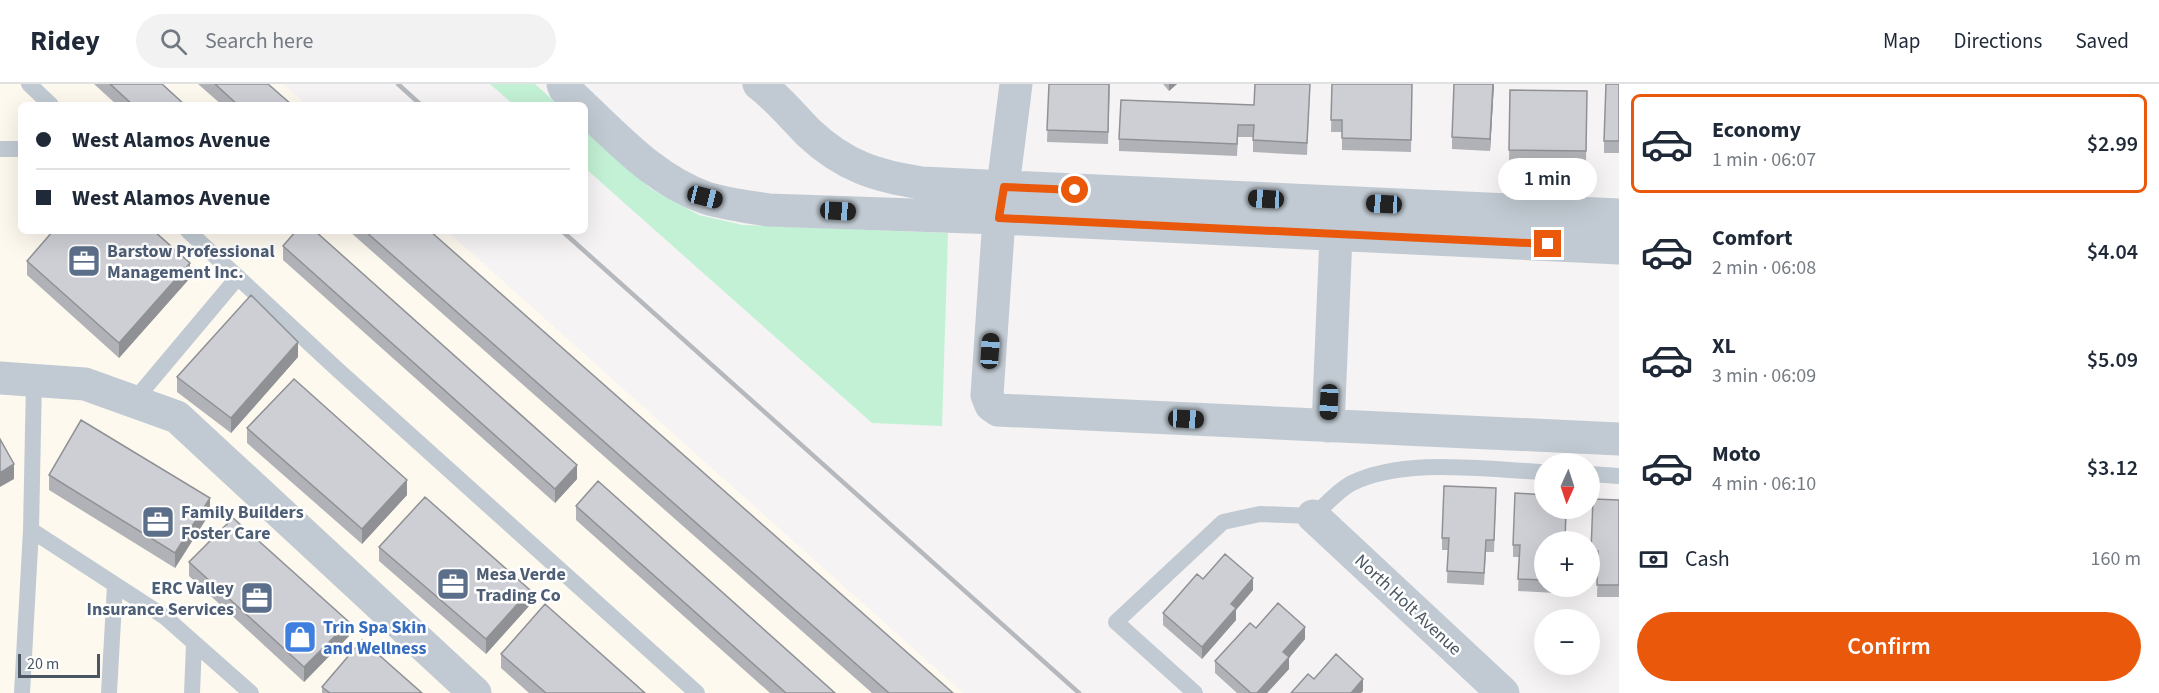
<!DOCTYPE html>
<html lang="en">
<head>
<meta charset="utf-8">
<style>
  body { margin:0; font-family:"Source Sans 3",sans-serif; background:#f2f2f3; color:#1f2937; height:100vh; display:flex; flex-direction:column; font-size:22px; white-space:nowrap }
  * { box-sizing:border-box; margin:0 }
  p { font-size:20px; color:#747a83 }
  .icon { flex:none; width:33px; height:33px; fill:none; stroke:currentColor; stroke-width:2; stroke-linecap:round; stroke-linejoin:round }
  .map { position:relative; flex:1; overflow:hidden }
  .panel { display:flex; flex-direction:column; background:#fff; width:540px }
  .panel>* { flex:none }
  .hud { position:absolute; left:18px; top:18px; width:570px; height:132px; border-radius:9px; box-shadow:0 6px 24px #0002; display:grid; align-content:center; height:132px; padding:0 18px; background:#fff }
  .needle { width:39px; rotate:183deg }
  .fabs { position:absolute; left:1534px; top:369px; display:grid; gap:12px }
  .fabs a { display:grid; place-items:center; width:66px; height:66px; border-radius:50%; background:#fff; box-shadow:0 6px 24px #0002; font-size:30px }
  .scale { position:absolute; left:18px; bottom:15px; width:82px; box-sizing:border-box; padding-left:6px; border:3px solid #4a5661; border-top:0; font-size:16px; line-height:21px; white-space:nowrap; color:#4a5661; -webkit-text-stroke:4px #fff; paint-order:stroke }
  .end { position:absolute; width:27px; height:27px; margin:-14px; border:8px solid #ea580c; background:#fff; box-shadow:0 0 0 3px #fff }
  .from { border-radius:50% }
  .bubble { position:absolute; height:42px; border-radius:21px; background:#fff; box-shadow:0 6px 24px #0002; font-size:20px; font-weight:600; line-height:42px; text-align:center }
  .car { position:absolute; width:18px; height:36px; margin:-18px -9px; border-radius:8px; box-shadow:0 0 4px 2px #0007; background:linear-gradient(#222 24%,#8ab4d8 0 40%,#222 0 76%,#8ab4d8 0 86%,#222 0) }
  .hud b { display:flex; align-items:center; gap:21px; height:57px; font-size:22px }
  .hud b+b { border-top:2px solid #e0e1e3 }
  .hud i { width:15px; height:15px; background:#1f2937 }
  ul { padding:10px 0 0; list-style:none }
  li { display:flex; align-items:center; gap:18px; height:99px; margin:0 12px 9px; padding:0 6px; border:3px solid transparent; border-radius:9px }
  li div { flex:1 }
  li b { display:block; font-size:22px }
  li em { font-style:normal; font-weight:600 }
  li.on { border-color:#ea580c }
  li>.icon { width:54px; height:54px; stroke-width:1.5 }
  .pay { display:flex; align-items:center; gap:15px; height:66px; padding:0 18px; font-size:22px }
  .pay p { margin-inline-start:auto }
  .cta { display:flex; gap:12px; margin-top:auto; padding:12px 18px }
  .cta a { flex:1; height:69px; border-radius:36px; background:#ea580c; color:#fff; font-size:24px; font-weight:600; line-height:69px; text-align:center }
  header { display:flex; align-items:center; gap:36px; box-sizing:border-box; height:84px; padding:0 30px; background:#fff; border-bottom:2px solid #e0e1e3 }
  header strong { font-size:28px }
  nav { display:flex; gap:33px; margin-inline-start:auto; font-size:21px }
  .search { width:420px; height:54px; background:#f2f2f3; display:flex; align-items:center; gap:15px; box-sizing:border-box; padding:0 21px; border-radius:33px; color:#747a83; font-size:22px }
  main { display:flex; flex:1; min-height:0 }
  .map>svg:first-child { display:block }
  .commercial { fill:#fdf9ef }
  .green { fill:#c3f1d5 }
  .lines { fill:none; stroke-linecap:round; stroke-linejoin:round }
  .service { stroke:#c1cad2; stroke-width:16 }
  .minor { stroke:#c1cad2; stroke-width:33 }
  .rail { stroke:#b5b8bd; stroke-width:4.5 }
  .wall { fill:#b0b2b7 }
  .shaded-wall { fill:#909195 }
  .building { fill:#cdcfd5; stroke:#909195; stroke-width:1.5 }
  .route { stroke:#ea580c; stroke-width:8 }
  .labels { text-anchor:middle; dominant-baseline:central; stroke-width:5; stroke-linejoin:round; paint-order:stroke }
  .service-label { font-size:18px; font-weight:bold; fill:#4e5e75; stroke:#fff; text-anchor:start }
  .street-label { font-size:18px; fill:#4a5661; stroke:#fff }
  .shop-label { font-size:18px; font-weight:bold; fill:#366cbe; stroke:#fff; text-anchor:start }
</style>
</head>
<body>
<header>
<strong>Ridey</strong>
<div class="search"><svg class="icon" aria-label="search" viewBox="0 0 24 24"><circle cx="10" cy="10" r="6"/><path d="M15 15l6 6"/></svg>Search here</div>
<nav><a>Map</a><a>Directions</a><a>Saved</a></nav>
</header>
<main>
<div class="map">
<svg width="1619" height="609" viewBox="0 0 1619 609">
  <rect width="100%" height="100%" fill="#f5f3f3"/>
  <path class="commercial" d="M 0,0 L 283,0 L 307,21 L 21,21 L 21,147 L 447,147 L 963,609 L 0,609 Z"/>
  <path class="green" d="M 490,0 L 535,0 L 558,21 L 514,21 Z
    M 585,45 L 651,105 L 699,131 L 743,141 L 948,149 L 942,342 L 872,339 L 585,84 Z"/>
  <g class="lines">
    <path class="service" d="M 29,0 L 51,21
      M 0,65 L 21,65
      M 188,147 L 338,286 L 697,609
      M 133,318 L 238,193
      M 1590,390 L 1619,392
      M 31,446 L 34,296
      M 22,609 L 31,446 L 165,533 L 251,609
      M 109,609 L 115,501
      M 192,609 L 194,560
      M 1195,609 L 1116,538 L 1223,438 L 1260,430 L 1313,432 C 1325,422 1338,406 1352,399 C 1407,373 1485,386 1545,388"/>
    <path class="minor" d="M 563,0 L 565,5 L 582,21
      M 759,0 C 780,16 791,31 809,49 C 844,82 876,92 922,99 L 1619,131
      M 1016,0 L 999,134 L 987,311 L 991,321 L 998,326 L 1619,355
      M 585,24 C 621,58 657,97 706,114 C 726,120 748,123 769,126 L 999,134 L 1619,164
      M 0,294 L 85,300 L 177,333 L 475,609
      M 1328,342 L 1337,128
      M 1313,432 L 1503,609"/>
    <path class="rail" d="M 398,0 L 421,21
      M 562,147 L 1079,609"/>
  </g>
  <path class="wall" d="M 94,0 L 162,0 L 185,21 L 117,21 Z
    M 198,0 L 268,0 L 292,21 L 222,21 Z
    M 1049,0 L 1110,0 L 1108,60 L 1047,58 Z
    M 1163,0 L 1177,0 L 1169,7 Z
    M 1310,0 L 1307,71 L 1253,68 L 1253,53 L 1238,53 L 1237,72 L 1119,67 L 1119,55 L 1254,21 Z
    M 1332,0 L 1412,0 L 1411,68 L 1342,66 L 1342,48 L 1331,48 Z
    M 1494,0 L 1490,67 L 1452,65 L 1452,53 Z
    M 1619,0 L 1619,69 L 1604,69 L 1604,57 Z
    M 1510,6 L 1587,7 L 1586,79 L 1509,78 Z
    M 349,147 L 430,147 L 953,609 L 872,609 Z
    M 283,162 L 577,395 L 555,419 L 283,176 Z
    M 27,177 L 190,194 L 119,274 L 27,191 Z
    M 298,273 L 231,349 L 177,308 L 177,293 Z
    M 247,344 L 407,411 L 362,460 L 247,359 Z
    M 49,391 L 210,429 L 175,484 L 49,406 Z
    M 1496,416 L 1494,468 L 1486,468 L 1484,501 L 1447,499 L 1448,466 L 1442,466 L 1442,454 Z
    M 1619,416 L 1619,513 L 1597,513 L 1598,479 L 1591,479 L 1591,467 Z
    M 576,422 L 835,609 L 770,609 L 576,436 Z
    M 1545,424 L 1567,424 L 1565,458 L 1545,458 L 1545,502 L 1556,502 L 1555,509 L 1518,507 L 1519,473 L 1513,473 L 1513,461 Z
    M 379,463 L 530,521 L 486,570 L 379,477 Z
    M 189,478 L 349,552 L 304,598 L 189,492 Z
    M 1253,506 L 1236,526 L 1236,536 L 1202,575 L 1163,541 L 1163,529 Z
    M 1256,544 L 1305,555 L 1289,574 L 1289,585 L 1267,609 L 1237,609 L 1215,589 L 1215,577 Z
    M 501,570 L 645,609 L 529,609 L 501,584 Z
    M 322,603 L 422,609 L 322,609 Z"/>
  <path class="shaded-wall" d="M 1169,0 L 1177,0 L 1169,7 Z
    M 1493,0 L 1494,0 L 1490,67 L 1490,55 Z
    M 190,179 L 190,194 L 119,274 L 119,259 Z
    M 298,258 L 298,273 L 231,349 L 231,334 Z
    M 14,380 L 14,395 L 0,403 L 0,389 Z
    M 577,381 L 577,395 L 555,419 L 555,405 Z
    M 407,396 L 407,411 L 362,460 L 362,445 Z
    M 210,414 L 210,429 L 175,484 L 175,469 Z
    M 1253,494 L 1253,506 L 1236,526 L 1236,536 L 1202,575 L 1202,563 L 1231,520 Z
    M 530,506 L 530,521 L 486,570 L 486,555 Z
    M 349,538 L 349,552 L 304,598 L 304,583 Z
    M 1305,543 L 1305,555 L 1289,574 L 1289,585 L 1267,609 L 1257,609 L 1283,568 Z
    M 1363,595 L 1363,607 L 1361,609 L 1351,609 Z"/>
  <path class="building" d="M 110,0 L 162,0 L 185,21 L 133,21 Z
    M 215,0 L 268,0 L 292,21 L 238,21 Z
    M 1049,0 L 1109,0 L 1108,48 L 1047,46 Z
    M 1255,0 L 1310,0 L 1307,59 L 1253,56 L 1254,41 L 1238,41 L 1237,60 L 1119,55 L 1121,16 L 1254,21 Z
    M 1332,0 L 1412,0 L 1411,56 L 1342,54 L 1342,36 L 1331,36 Z
    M 1454,0 L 1493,0 L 1490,55 L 1452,53 Z
    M 1606,0 L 1619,0 L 1619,57 L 1604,57 Z
    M 1510,6 L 1587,7 L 1586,67 L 1509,66 Z
    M 53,147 L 154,147 L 190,179 L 119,259 L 27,177 Z
    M 296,147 L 315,147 L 577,381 L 555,405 L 283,162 Z
    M 365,147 L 430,147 L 953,609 L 889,609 Z
    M 251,211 L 298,258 L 231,334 L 177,293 Z
    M 294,295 L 407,396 L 362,445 L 247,344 Z
    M 81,336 L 210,414 L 175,469 L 49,391 Z
    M 0,355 L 14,380 L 0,389 Z
    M 598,397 L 835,609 L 786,609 L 576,422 Z
    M 1444,402 L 1496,404 L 1494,456 L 1486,456 L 1484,489 L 1447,487 L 1449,454 L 1442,454 Z
    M 1515,409 L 1545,411 L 1545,424 L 1566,424 L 1565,458 L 1545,458 L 1545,496 L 1518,495 L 1520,461 L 1513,461 Z
    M 425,413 L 530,506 L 486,555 L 379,463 Z
    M 1593,415 L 1619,416 L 1619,501 L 1597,501 L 1598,467 L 1591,467 Z
    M 233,434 L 349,538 L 304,583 L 189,478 Z
    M 1225,470 L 1253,494 L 1231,520 L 1236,524 L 1202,563 L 1163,529 L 1197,490 L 1203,495 Z
    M 1278,519 L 1305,543 L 1283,568 L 1289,573 L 1257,609 L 1251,609 L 1215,577 L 1250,539 L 1256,544 Z
    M 545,520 L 645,609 L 546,609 L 501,570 Z
    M 362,556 L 422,609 L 330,609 L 322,603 Z
    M 1336,570 L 1363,595 L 1351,609 L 1291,609 L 1308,590 L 1314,595 Z"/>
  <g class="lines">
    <path class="route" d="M 1075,106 L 1004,103 L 999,134 L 1548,160"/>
  </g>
  <defs>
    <symbol id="office-square" viewBox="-11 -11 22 22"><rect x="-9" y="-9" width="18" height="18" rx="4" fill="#5c6f8a" stroke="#fff"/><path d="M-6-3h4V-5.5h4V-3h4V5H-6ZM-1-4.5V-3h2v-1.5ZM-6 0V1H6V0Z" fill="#fff"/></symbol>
    <symbol id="shop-square" viewBox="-11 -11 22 22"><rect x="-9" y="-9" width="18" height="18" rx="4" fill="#3f7fe0" stroke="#fff"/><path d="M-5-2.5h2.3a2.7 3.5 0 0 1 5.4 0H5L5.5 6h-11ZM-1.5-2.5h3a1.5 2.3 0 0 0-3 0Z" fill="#fff"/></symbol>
  </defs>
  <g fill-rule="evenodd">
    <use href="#office-square" x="65" y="158" width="38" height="38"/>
    <use href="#office-square" x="139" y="419" width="38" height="38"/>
    <use href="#office-square" x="434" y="481" width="38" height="38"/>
    <use href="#office-square" x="238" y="495" width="38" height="38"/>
    <use href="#shop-square" x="281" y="534" width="38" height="38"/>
  </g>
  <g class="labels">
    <g class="service-label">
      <text x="107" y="167">Barstow Professional<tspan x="107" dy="21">Management Inc.</tspan></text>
      <text x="181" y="428">Family Builders<tspan x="181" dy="21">Foster Care</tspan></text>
      <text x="476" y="490">Mesa Verde<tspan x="476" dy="21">Trading Co</tspan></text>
      <text x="234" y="504" text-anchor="end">ERC Valley<tspan x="234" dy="21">Insurance Services</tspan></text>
    </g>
    <g class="street-label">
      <text transform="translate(1408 521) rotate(43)">North Holt Avenue</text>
    </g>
    <g class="shop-label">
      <text x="323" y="543">Trin Spa Skin<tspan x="323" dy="21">and Wellness</tspan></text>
    </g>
  </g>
</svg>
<div class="fabs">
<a><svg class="needle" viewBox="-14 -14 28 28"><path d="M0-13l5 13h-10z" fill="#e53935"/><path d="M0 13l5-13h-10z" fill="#747a83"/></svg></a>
<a>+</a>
<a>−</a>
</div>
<div class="scale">20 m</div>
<i class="end from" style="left:1075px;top:106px"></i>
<i class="end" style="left:1548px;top:160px"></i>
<div class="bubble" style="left:1498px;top:74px;width:99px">1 min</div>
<i class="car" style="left:705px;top:113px;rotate:104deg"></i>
<i class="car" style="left:1266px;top:115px;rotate:273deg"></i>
<i class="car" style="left:1384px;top:120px;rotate:273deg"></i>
<i class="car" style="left:838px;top:127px;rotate:93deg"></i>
<i class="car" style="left:990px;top:267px;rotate:4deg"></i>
<i class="car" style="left:1329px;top:318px;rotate:183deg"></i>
<i class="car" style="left:1186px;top:335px;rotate:93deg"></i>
<div class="hud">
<b><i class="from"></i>West Alamos Avenue</b>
<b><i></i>West Alamos Avenue</b>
</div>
</div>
<section class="panel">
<ul>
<li class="on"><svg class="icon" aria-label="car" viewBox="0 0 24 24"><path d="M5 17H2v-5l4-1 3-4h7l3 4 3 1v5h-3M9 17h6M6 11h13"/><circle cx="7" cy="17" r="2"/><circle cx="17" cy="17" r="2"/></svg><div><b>Economy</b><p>1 min · 06:07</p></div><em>$2.99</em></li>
<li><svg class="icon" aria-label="car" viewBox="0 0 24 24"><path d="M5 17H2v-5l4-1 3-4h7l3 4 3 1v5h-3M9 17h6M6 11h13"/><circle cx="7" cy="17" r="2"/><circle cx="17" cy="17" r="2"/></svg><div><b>Comfort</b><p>2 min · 06:08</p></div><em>$4.04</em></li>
<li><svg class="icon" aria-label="car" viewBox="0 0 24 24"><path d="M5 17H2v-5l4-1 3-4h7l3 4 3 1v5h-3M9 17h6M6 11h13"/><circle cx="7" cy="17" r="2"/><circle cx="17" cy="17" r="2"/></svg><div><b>XL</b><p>3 min · 06:09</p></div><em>$5.09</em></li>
<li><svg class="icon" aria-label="car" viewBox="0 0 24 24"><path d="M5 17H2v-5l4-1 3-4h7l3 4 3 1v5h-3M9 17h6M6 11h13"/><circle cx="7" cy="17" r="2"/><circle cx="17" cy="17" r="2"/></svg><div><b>Moto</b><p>4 min · 06:10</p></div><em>$3.12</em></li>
</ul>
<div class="pay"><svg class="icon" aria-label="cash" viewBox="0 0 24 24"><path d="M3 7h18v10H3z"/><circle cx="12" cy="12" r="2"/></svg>Cash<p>160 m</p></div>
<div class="cta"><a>Confirm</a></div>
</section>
</main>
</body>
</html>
